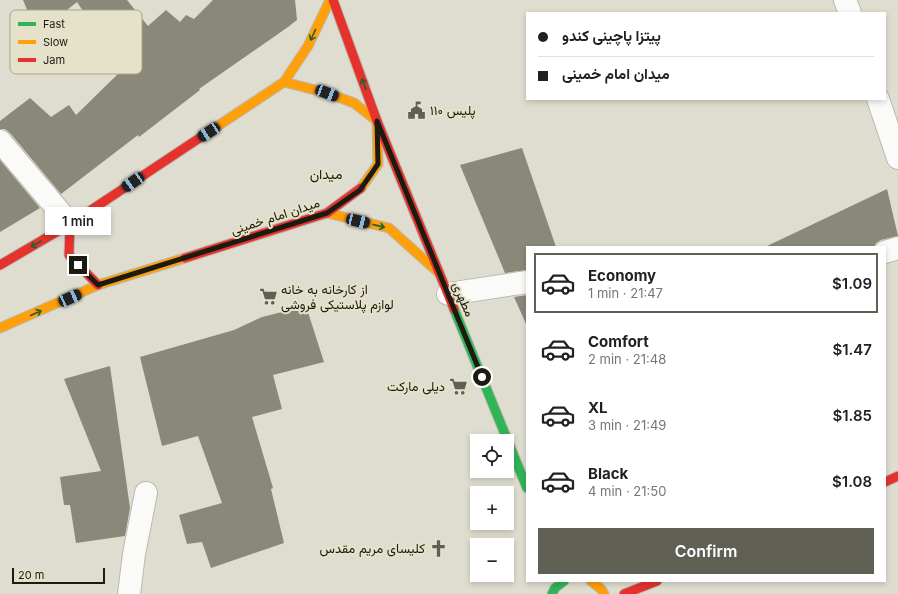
<!DOCTYPE html>
<html lang="en">
<head>
<meta charset="utf-8">
<style>
  body { margin:0; font-family:Inter,Vazirmatn,sans-serif; background:#f2f2f2; color:#202124; height:100vh; display:flex; flex-direction:column; font-size:15px; white-space:nowrap }
  * { box-sizing:border-box; margin:0 }
  p { font-size:13px; color:#757577 }
  .icon { flex:none; width:22px; height:22px; fill:none; stroke:currentColor; stroke-width:2; stroke-linecap:round; stroke-linejoin:round }
  .map { position:relative; flex:1; overflow:hidden }
  .details { position:absolute; left:526px; top:246px; width:360px; height:336px; display:flex; flex-direction:column; background:#fff; border-radius:0px; box-shadow:0 2px 6px #0003 }
  .details>* { flex:none }
  .hud { position:absolute; left:526px; top:12px; width:360px; height:88px; border-radius:0px; box-shadow:0 2px 6px #0003; display:grid; align-content:center; height:88px; padding:0 12px; background:#fff }
  .fabs { position:absolute; left:470px; top:434px; display:grid; gap:8px }
  .fabs a { display:grid; place-items:center; width:44px; height:44px; border-radius:0px; background:#fff; box-shadow:0 2px 6px #0003; font-size:20px }
  .scale { position:absolute; left:12px; bottom:10px; width:93px; box-sizing:border-box; padding-left:4px; border:2px solid #1c1b12; border-top:0; font-size:11px; line-height:14px; white-space:nowrap; color:#1c1b12; -webkit-text-stroke:3px #e5e2c9; paint-order:stroke }
  .end { position:absolute; width:18px; height:18px; margin:-9px; border:5px solid #1c1b12; background:#fff; box-shadow:0 0 0 2px #fff }
  .from { border-radius:50% }
  .bubble { position:absolute; height:28px; border-radius:0px; background:#fff; box-shadow:0 2px 6px #0003; font-size:13px; font-weight:600; line-height:28px; text-align:center }
  .car { position:absolute; width:12px; height:24px; margin:-12px -6px; border-radius:5px; box-shadow:0 0 3px 1px #0007; background:linear-gradient(#222 24%,#8ab4d8 0 40%,#222 0 76%,#8ab4d8 0 86%,#222 0) }
  .hud b { display:flex; align-items:center; gap:14px; height:38px; font-size:15px }
  .hud b+b { border-top:1px solid #e0e0e0 }
  .hud i { width:10px; height:10px; background:#202124 }
  ul { padding:7px 0 0; list-style:none }
  li { display:flex; align-items:center; gap:12px; height:60px; margin:0 8px 6px; padding:0 4px; border:2px solid transparent; border-radius:0px }
  li div { flex:1 }
  li b { display:block; font-size:15px }
  li em { font-style:normal; font-weight:600 }
  li.on { border-color:#605f54 }
  li>.icon { width:36px; height:36px; stroke-width:1.5 }
  .action { display:flex; gap:8px; margin-top:auto; padding:8px 12px }
  .action a { flex:1; height:46px; border-radius:0px; background:#605f54; color:#fff; font-size:16px; font-weight:600; line-height:46px; text-align:center }
  .map>svg:first-child { display:block }
  .building { fill:#8a8878 }
  .lines { fill:none; stroke-linecap:round; stroke-linejoin:round }
  .street-casing { stroke:#bbb9ae; stroke-width:24 }
  .fast-casing { stroke:#bbb9ae; stroke-width:11 }
  .slow-casing { stroke:#bbb9ae; stroke-width:11 }
  .jam-casing { stroke:#bbb9ae; stroke-width:11 }
  .street { stroke:#fafaf8; stroke-width:22 }
  .fast { stroke:#30b455; stroke-width:9 }
  .slow { stroke:#ff9f0a; stroke-width:9 }
  .jam { stroke:#e5322d; stroke-width:9 }
  .oneway { stroke:#256030 }
  .route { stroke:#1c1b12; stroke-width:5 }
  .labels { text-anchor:middle; dominant-baseline:central; stroke-width:4; stroke-linejoin:round; paint-order:stroke }
  .poi-label { font-size:13px; fill:#1c1b12; stroke:#e5e2c9; text-anchor:start }
  .street-label { font-size:13px; fill:#1c1b12; stroke:#e5e2c9 }
  .neighbourhood-label { font-size:14px; fill:#1c1b12; stroke:#e5e2c9 }
  .key { fill:#e5e2c9; stroke:#a9a692; stroke-width:1 }
  .key-label { font-size:11px; fill:#1c1b12 }
</style>
</head>
<body>
<div class="map">
<svg width="898" height="594" viewBox="0 0 898 594">
  <rect width="100%" height="100%" fill="#dfddcf"/>
  <path class="building" d="M 23,0 L 127,0 L 148,26 L 166,10 L 180,22 L 186,15 L 194,19 L 213,0 L 295,0 L 297,20 L 288,27 L 199,89 L 200,90 L 139,137 L 138,135 L 61,194 L 10,133 L 5,129 L 0,129 L 0,121 L 30,98 L 51,117 L 69,105 L 76,115 L 122,70 L 77,2 L 37,34 Z
    M 522,148 L 556,247 L 527,247 L 527,270 L 505,273 L 460,165 Z
    M 0,160 L 40,208 L 0,232 Z
    M 887,189 L 898,236 L 881,240 L 876,243 L 874,247 L 765,247 Z
    M 527,295 L 527,326 L 514,297 Z
    M 306,306 L 324,362 L 273,375 L 282,409 L 252,417 L 273,488 L 271,489 L 284,543 L 211,568 L 202,542 L 187,544 L 179,515 L 222,503 L 198,436 L 162,446 L 140,357 L 234,330 L 262,317 Z
    M 110,366 L 130,508 L 125,536 L 76,543 L 70,505 L 64,505 L 60,477 L 101,471 L 64,379 Z"/>
  <g class="lines">
    <defs>
      <path id="street" d="M 845,0 L 850,13
        M 878,99 L 898,158
        M 0,141 L 70,224
        M 885,252 L 898,248
        M 448,294 L 527,282
        M 129,594 L 134,554 L 146,493"/>
      <path id="fast" d="M 454,309 L 527,488
        M 552,594 L 555,588 L 564,581"/>
      <path id="slow" d="M 284,82 L 308,46 L 330,0
        M 201,137 L 284,82 L 327,93 L 354,103 L 377,121 L 378,164 L 361,188
        M 327,213 L 389,228 L 439,273
        M 0,328 L 98,285 L 185,258
        M 591,581 L 601,589 L 604,594"/>
      <path id="jam" d="M 333,0 L 377,121 L 454,309
        M 185,258 L 327,213 L 361,188
        M 0,265 L 70,224
        M 98,285 L 69,255 L 70,224 L 201,137
        M 885,482 L 898,476
        M 624,594 L 657,581"/>
    </defs>
    <use href="#street" class="street-casing"/>
    <use href="#fast" class="fast-casing"/>
    <use href="#slow" class="slow-casing"/>
    <use href="#jam" class="jam-casing"/>
    <use href="#street" class="street"/>
    <use href="#fast" class="fast"/>
    <use href="#slow" class="slow"/>
    <use href="#jam" class="jam"/>
  </g>
  <defs><path id="oneway-shaft" d="M-6 0H5M1.5-3L5.5 0L1.5 3" fill="none" stroke-width="1.6" stroke-linecap="round" stroke-linejoin="round"/></defs>
  <g class="oneway">
    <use href="#oneway-shaft" transform="translate(313 35) rotate(115)"/>
    <use href="#oneway-shaft" transform="translate(364 84) rotate(-110)"/>
    <use href="#oneway-shaft" transform="translate(379 226) rotate(13)"/>
    <use href="#oneway-shaft" transform="translate(36 244) rotate(150)"/>
    <use href="#oneway-shaft" transform="translate(36 313) rotate(-24)"/>
  </g>
  <g class="lines">
    <path class="route" d="M 78,265 L 98,285 L 327,213 L 360,190 L 378,164 L 377,121 L 482,377"/>
  </g>
  <defs>
    <symbol id="civic-bare" viewBox="-9 -9 18 18"><path d="M-.6-6.5H3V-4.5H.6V-3L4-1V1h2V6H-6V1h2V-1L-.6-3ZM-1.2 2.5V6h2.4V2.5Z" fill="#605f54" stroke="#e5e2c9" stroke-width="2.5" paint-order="stroke"/></symbol>
    <symbol id="supermarket-bare" viewBox="-9 -9 18 18"><path d="M-6-5.5h2.5l.6 2H6L4.5 2H-2.5L-4.4-4H-6ZM-1.5 3.2a1.3 1.3 0 1 0 .1 0ZM3 3.2a1.3 1.3 0 1 0 .1 0Z" fill="#605f54" stroke="#e5e2c9" stroke-width="2.5" paint-order="stroke"/></symbol>
    <symbol id="church-bare" viewBox="-9 -9 18 18"><path d="M-1.2-6h2.4v3.5h3.3v2.4h-3.3V6h-2.4V-.1h-3.3v-2.4h3.3Z" fill="#605f54" stroke="#e5e2c9" stroke-width="2.5" paint-order="stroke"/></symbol>
  </defs>
  <g fill-rule="evenodd">
    <use href="#civic-bare" x="404" y="98" width="25" height="25"/>
    <use href="#supermarket-bare" x="256" y="284" width="25" height="25"/>
    <use href="#supermarket-bare" x="446" y="374" width="25" height="25"/>
    <use href="#church-bare" x="426" y="536" width="25" height="25"/>
  </g>
  <g class="labels">
    <g class="poi-label">
      <text x="430" y="110">پلیس ۱۱۰</text>
      <text x="281" y="289">از کارخانه به خانه<tspan x="281" dy="15">لوازم پلاستیکی فروشی</tspan></text>
      <text x="445" y="386" text-anchor="end">دیلی مارکت</text>
      <text x="425" y="548" text-anchor="end">کلیسای مریم مقدس</text>
    </g>
    <g class="street-label">
      <text transform="translate(275 216) rotate(-18)">میدان امام خمینی</text>
      <text transform="translate(464 299) rotate(67)">مطهری</text>
    </g>
    <g class="neighbourhood-label">
      <text x="326" y="173">میدان</text>
    </g>
  </g>
  <rect x="10" y="10" width="132" height="64" rx="6" class="key"/>
  <rect x="18" y="22" width="18" height="4" fill="#30b455"/>
  <rect x="18" y="40" width="18" height="4" fill="#ff9f0a"/>
  <rect x="18" y="58" width="18" height="4" fill="#e5322d"/>
  <g class="key-label">
    <text x="43" y="28">Fast</text>
    <text x="43" y="46">Slow</text>
    <text x="43" y="64">Jam</text>
  </g>
</svg>
<div class="fabs">
<a><svg class="icon" aria-label="locate" viewBox="0 0 24 24"><circle cx="12" cy="12" r="6"/><path d="M12 2v4M12 18v4M2 12h4M18 12h4"/></svg></a>
<a>+</a>
<a>−</a>
</div>
<div class="scale">20 m</div>
<i class="end from" style="left:482px;top:377px"></i>
<i class="end" style="left:78px;top:265px"></i>
<div class="bubble" style="left:45px;top:207px;width:66px">1 min</div>
<i class="car" style="left:327px;top:93px;rotate:111deg"></i>
<i class="car" style="left:209px;top:132px;rotate:237deg"></i>
<i class="car" style="left:133px;top:182px;rotate:236deg"></i>
<i class="car" style="left:358px;top:221px;rotate:103deg"></i>
<i class="car" style="left:70px;top:298px;rotate:66deg"></i>
<div class="hud">
<b><i class="from"></i>پیتزا پاچینی کندو</b>
<b><i></i>میدان امام خمینی</b>
</div>
<section class="details">
<ul>
<li class="on"><svg class="icon" aria-label="car" viewBox="0 0 24 24"><path d="M5 17H2v-5l4-1 3-4h7l3 4 3 1v5h-3M9 17h6M6 11h13"/><circle cx="7" cy="17" r="2"/><circle cx="17" cy="17" r="2"/></svg><div><b>Economy</b><p>1 min · 21:47</p></div><em>$1.09</em></li>
<li><svg class="icon" aria-label="car" viewBox="0 0 24 24"><path d="M5 17H2v-5l4-1 3-4h7l3 4 3 1v5h-3M9 17h6M6 11h13"/><circle cx="7" cy="17" r="2"/><circle cx="17" cy="17" r="2"/></svg><div><b>Comfort</b><p>2 min · 21:48</p></div><em>$1.47</em></li>
<li><svg class="icon" aria-label="car" viewBox="0 0 24 24"><path d="M5 17H2v-5l4-1 3-4h7l3 4 3 1v5h-3M9 17h6M6 11h13"/><circle cx="7" cy="17" r="2"/><circle cx="17" cy="17" r="2"/></svg><div><b>XL</b><p>3 min · 21:49</p></div><em>$1.85</em></li>
<li><svg class="icon" aria-label="car" viewBox="0 0 24 24"><path d="M5 17H2v-5l4-1 3-4h7l3 4 3 1v5h-3M9 17h6M6 11h13"/><circle cx="7" cy="17" r="2"/><circle cx="17" cy="17" r="2"/></svg><div><b>Black</b><p>4 min · 21:50</p></div><em>$1.08</em></li>
</ul>
<div class="action"><a>Confirm</a></div>
</section>
</div>
</body>
</html>
